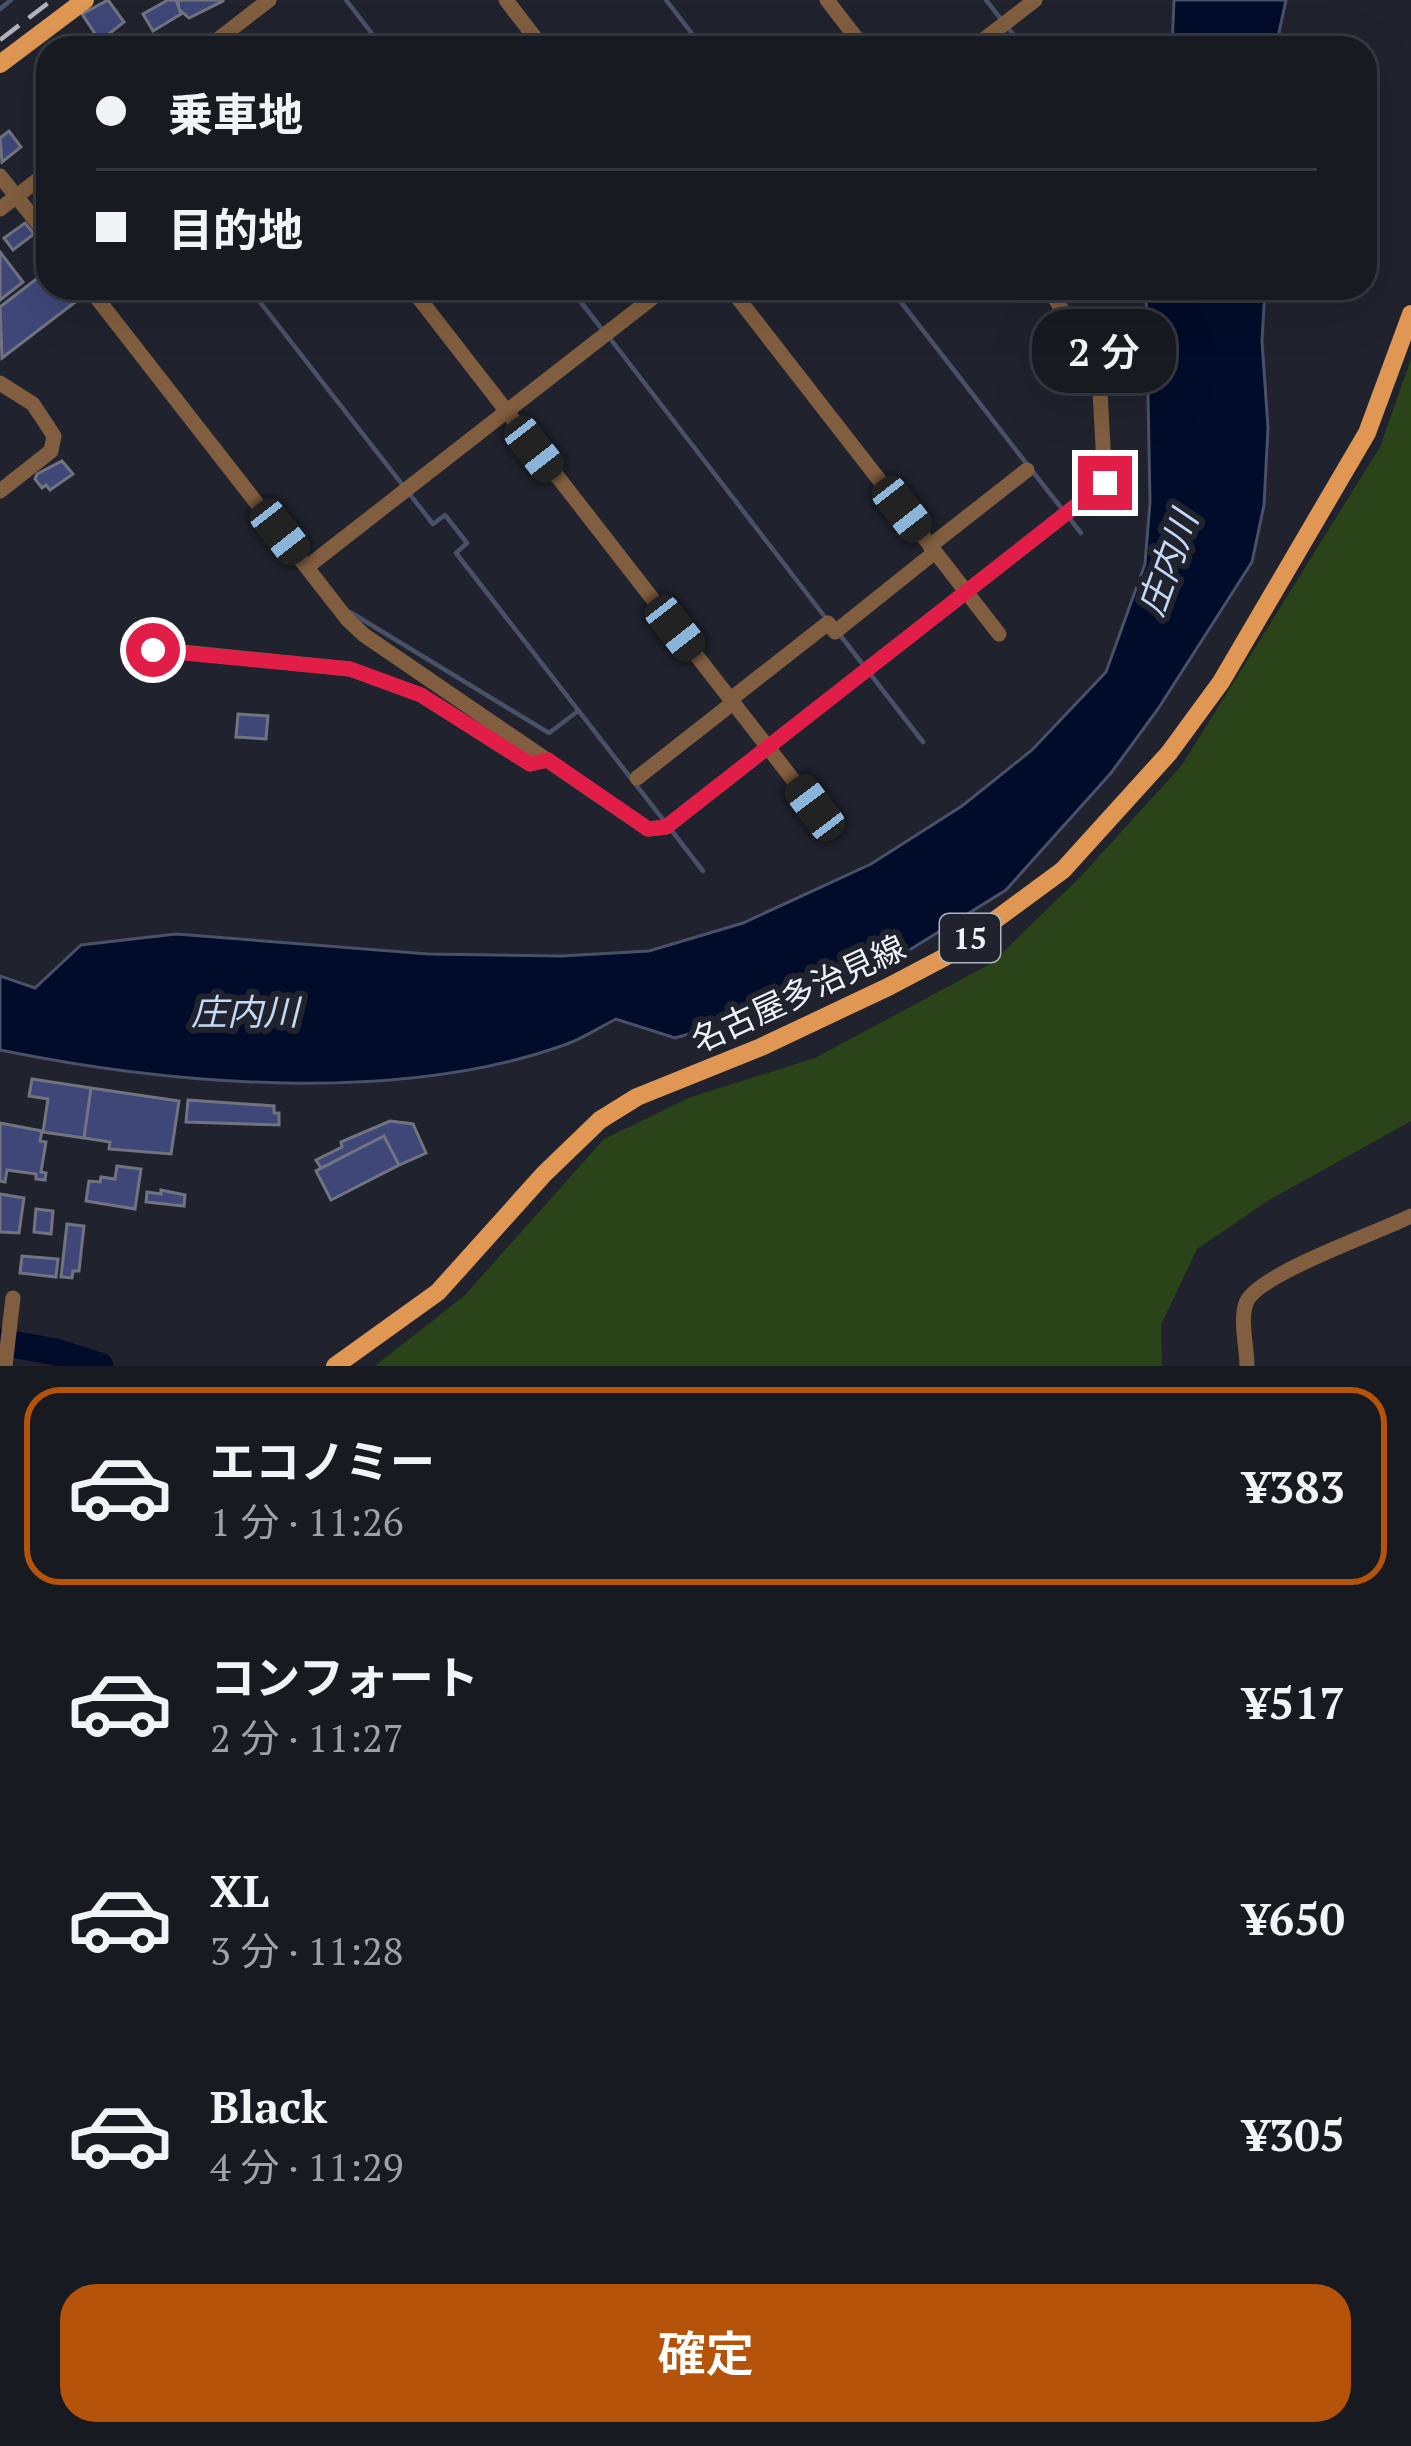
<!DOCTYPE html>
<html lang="ja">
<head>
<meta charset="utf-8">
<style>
  body { margin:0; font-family:"PT Serif","Noto Sans JP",serif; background:#25272f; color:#f1f3f6; height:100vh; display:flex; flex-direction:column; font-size:45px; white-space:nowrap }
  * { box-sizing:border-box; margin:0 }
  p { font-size:39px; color:#9fa1a5 }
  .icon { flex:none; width:66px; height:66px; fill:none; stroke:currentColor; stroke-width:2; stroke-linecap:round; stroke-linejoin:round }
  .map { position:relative; height:1366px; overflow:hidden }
  .sheet { display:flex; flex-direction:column; background:#181a22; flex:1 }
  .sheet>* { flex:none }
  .top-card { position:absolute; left:36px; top:36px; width:1341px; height:264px; border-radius:36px; box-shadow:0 12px 48px #0002,0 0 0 3px #363840; display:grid; align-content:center; height:264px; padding:0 60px; background:#181a22 }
  .end { position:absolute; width:54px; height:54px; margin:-27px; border:15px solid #e11d48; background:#fff; box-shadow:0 0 0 6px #fff }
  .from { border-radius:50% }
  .bubble { position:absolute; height:84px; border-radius:36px; background:#181a22; box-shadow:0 12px 48px #0002,0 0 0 3px #363840; font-size:39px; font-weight:600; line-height:84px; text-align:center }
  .car { position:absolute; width:36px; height:72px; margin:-36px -18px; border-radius:15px; box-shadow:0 0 9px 3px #0007; background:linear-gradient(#222 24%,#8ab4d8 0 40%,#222 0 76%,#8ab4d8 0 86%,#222 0) }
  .top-card b { display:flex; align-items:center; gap:42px; height:114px; font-size:45px }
  .top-card b+b { border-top:3px solid #363840 }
  .top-card i { width:30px; height:30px; background:#f1f3f6 }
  ul { padding:21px 0 0; list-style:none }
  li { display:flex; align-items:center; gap:36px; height:198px; margin:0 24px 18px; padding:0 36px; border:6px solid transparent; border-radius:36px }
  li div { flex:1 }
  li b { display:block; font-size:45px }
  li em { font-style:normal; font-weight:600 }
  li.active { border-color:#b45309 }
  li>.icon { width:108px; height:108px; stroke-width:1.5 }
  .button { display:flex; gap:24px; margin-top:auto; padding:24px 60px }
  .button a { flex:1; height:138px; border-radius:36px; background:#b45309; color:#fff; font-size:48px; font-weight:600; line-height:138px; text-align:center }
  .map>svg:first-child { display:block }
  .green { fill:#2a4318 }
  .water { fill:#000c2a; stroke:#485168; stroke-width:3 }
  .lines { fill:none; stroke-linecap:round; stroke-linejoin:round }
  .stream { stroke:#485168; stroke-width:4.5 }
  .river { stroke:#000c2a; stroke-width:27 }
  .building { fill:#3f4779; stroke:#707481; stroke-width:3 }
  .minor { stroke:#815e3f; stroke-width:15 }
  .major { stroke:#df9753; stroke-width:18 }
  .rail { stroke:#afb2bb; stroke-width:4.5; stroke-dasharray:24 12; stroke-linecap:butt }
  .route { stroke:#e11d48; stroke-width:15 }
  .labels { text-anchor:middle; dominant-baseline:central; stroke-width:12; stroke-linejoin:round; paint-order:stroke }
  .shield { fill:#20232e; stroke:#b2b4bd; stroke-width:3 }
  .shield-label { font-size:30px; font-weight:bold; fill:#f0f2fa }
  .street-label { font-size:33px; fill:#f0f2fa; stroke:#20232e }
  .water-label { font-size:36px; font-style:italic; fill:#c4d9f5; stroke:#20232e }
</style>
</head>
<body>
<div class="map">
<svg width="1411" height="1366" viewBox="0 0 1411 1366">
  <rect width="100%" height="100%" fill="#20232e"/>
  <path class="green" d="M 1411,359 L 1411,1121 L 1269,1200 L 1197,1249 L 1161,1325 L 1162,1366 L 375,1366 L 464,1296 L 604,1139 L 691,1097 L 815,1058 L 992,963 L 1083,874 L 1182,765 L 1380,447 Z"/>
  <path class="water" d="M 1174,0 L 1286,0 L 1278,37 L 1280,48 L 1172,48 Z
    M 1146,288 L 1265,288 L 1262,341 L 1268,428 L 1264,505 L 1252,562 L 1158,709 L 1111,773 L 1006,890 L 903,954 L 809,999 L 675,1038 L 616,1019 C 600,1027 584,1038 567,1044 C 400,1105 171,1085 0,1050 L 0,976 L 35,988 L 81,945 L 176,934 L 428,954 L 562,956 L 649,951 L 743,923 L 871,864 L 962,806 L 1032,750 L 1106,672 L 1145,564 L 1150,502 Z"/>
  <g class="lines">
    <path class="stream" d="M 346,0 L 383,48
      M 666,0 L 703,48
      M 986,0 L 1001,19
      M 0,9 L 11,0
      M 1008,28 L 1024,48
      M 51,44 L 55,48
      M 249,288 L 433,524 L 445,515 L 467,543 L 456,553 L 703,871
      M 570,288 L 601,328
      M 890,288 L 1026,463
      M 612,341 L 825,617
      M 1033,472 L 1081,533
      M 350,612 L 549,733 L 578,711
      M 840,635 L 923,742"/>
    <path class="river" d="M 0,1342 L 56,1352 L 100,1366"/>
  </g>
  <path class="building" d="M 108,0 L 124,22 L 100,41 L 82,14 Z
    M 168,0 L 176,0 L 181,14 L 153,31 L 143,14 Z
    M 178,0 L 223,0 L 223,1 L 189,18 L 179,9 Z
    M 9,131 L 21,147 L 2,162 L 0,138 Z
    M 25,223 L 34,234 L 13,250 L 4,238 Z
    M 0,252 L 23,282 L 0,300 Z
    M 48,270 L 48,288 L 69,288 L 78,300 L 2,358 L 0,307 Z
    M 62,461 L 73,474 L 50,490 L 46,485 L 42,488 L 35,479 L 37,474 Z
    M 238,714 L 268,716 L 266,739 L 236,737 Z
    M 32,1079 L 91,1088 L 84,1138 L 43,1132 L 48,1099 L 29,1096 Z
    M 91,1088 L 179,1101 L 171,1154 L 109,1149 L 110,1142 L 84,1138 Z
    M 188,1100 L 274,1106 L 274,1113 L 279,1113 L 279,1125 L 186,1122 Z
    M 390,1121 L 413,1124 L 426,1153 L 399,1165 L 384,1136 L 321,1168 L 316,1160 L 342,1147 L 341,1142 Z
    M 0,1123 L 42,1131 L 40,1141 L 46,1142 L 41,1172 L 46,1173 L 45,1180 L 36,1179 L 36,1174 L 7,1170 L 5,1182 L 0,1181 Z
    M 384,1136 L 399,1165 L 331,1200 L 316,1171 Z
    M 117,1166 L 141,1169 L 135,1209 L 86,1201 L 89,1181 L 100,1182 L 101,1177 L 115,1179 Z
    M 161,1190 L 185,1195 L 184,1206 L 146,1202 L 147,1192 L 161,1194 Z
    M 0,1194 L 24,1198 L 19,1233 L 0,1232 Z
    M 36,1209 L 53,1211 L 51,1234 L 34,1232 Z
    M 67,1224 L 84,1226 L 79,1271 L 73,1271 L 72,1278 L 61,1277 Z
    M 22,1256 L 58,1259 L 56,1277 L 20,1273 Z"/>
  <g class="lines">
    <path class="minor" d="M 506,0 L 543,48
      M 827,0 L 864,48
      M 207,48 L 269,0
      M 973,48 L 1035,0
      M 0,176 L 48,236
      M 0,209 L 48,172
      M 89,288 L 347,619 L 364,635 L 648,829 L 666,827 L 1105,483 L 1099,373 L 1049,288
      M 411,288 L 815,808
      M 730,288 L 999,634
      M 0,383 L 33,404 L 54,436 L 51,451 L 0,491
      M 930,546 L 1027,470
      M 307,567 L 665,288
      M 153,649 L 350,669 L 421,695 L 530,764 L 548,760
      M 731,699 L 828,623 L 835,632 L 935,552
      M 637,778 L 734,702
      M 5,1366 L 13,1298
      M 1247,1366 C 1247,1347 1239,1318 1247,1301 C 1261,1273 1377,1233 1411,1216"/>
    <path class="major" d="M 0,64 L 85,0
      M 335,1366 L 438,1292 L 544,1174 L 600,1120 L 637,1097 L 761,1047 L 888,987 L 945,957 L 1063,870 L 1169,753 L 1221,682 L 1367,433 L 1411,314"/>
    <path class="rail" d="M 0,40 L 52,0"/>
  </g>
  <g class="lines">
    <path class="route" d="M 153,650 L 350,669 L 421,695 L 530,764 L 548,760 L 648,829 L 666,827 L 1105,483"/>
  </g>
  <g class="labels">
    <rect class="shield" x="940" y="914" width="60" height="48" rx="9"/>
    <g class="shield-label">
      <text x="970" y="938">15</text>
    </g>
    <g class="street-label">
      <text transform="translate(798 993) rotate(-25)">名古屋多治見線</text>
    </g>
    <g class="water-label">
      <text transform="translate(1167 563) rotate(-70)">庄内川</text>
      <text x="245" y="1011">庄内川</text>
    </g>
  </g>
</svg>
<i class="end from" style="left:153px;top:650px"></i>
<i class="end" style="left:1105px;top:483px"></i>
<div class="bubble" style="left:1032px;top:309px;width:144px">2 分</div>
<i class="car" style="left:534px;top:449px;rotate:142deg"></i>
<i class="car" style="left:902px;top:509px;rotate:142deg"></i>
<i class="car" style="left:280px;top:532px;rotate:142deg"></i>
<i class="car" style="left:675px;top:628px;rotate:142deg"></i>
<i class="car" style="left:815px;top:808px;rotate:323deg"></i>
<div class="top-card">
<b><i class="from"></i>乗車地</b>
<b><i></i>目的地</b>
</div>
</div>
<section class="sheet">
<ul>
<li class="active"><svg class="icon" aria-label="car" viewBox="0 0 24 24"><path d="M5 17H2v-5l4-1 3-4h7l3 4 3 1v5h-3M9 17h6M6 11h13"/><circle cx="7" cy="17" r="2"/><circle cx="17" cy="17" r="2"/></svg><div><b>エコノミー</b><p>1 分 · 11:26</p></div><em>¥383</em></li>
<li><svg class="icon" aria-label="car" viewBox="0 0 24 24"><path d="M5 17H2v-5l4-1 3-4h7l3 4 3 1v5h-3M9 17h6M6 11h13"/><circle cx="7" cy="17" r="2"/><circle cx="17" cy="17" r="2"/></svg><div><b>コンフォート</b><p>2 分 · 11:27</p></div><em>¥517</em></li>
<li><svg class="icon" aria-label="car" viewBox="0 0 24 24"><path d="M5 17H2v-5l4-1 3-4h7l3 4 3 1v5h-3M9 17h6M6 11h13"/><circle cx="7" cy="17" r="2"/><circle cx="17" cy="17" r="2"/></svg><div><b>XL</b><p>3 分 · 11:28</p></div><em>¥650</em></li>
<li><svg class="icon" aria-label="car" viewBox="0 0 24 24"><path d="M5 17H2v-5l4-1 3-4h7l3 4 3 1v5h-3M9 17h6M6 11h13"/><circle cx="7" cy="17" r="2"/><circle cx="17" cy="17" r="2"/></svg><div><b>Black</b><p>4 分 · 11:29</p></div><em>¥305</em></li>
</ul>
<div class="button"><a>確定</a></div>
</section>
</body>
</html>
